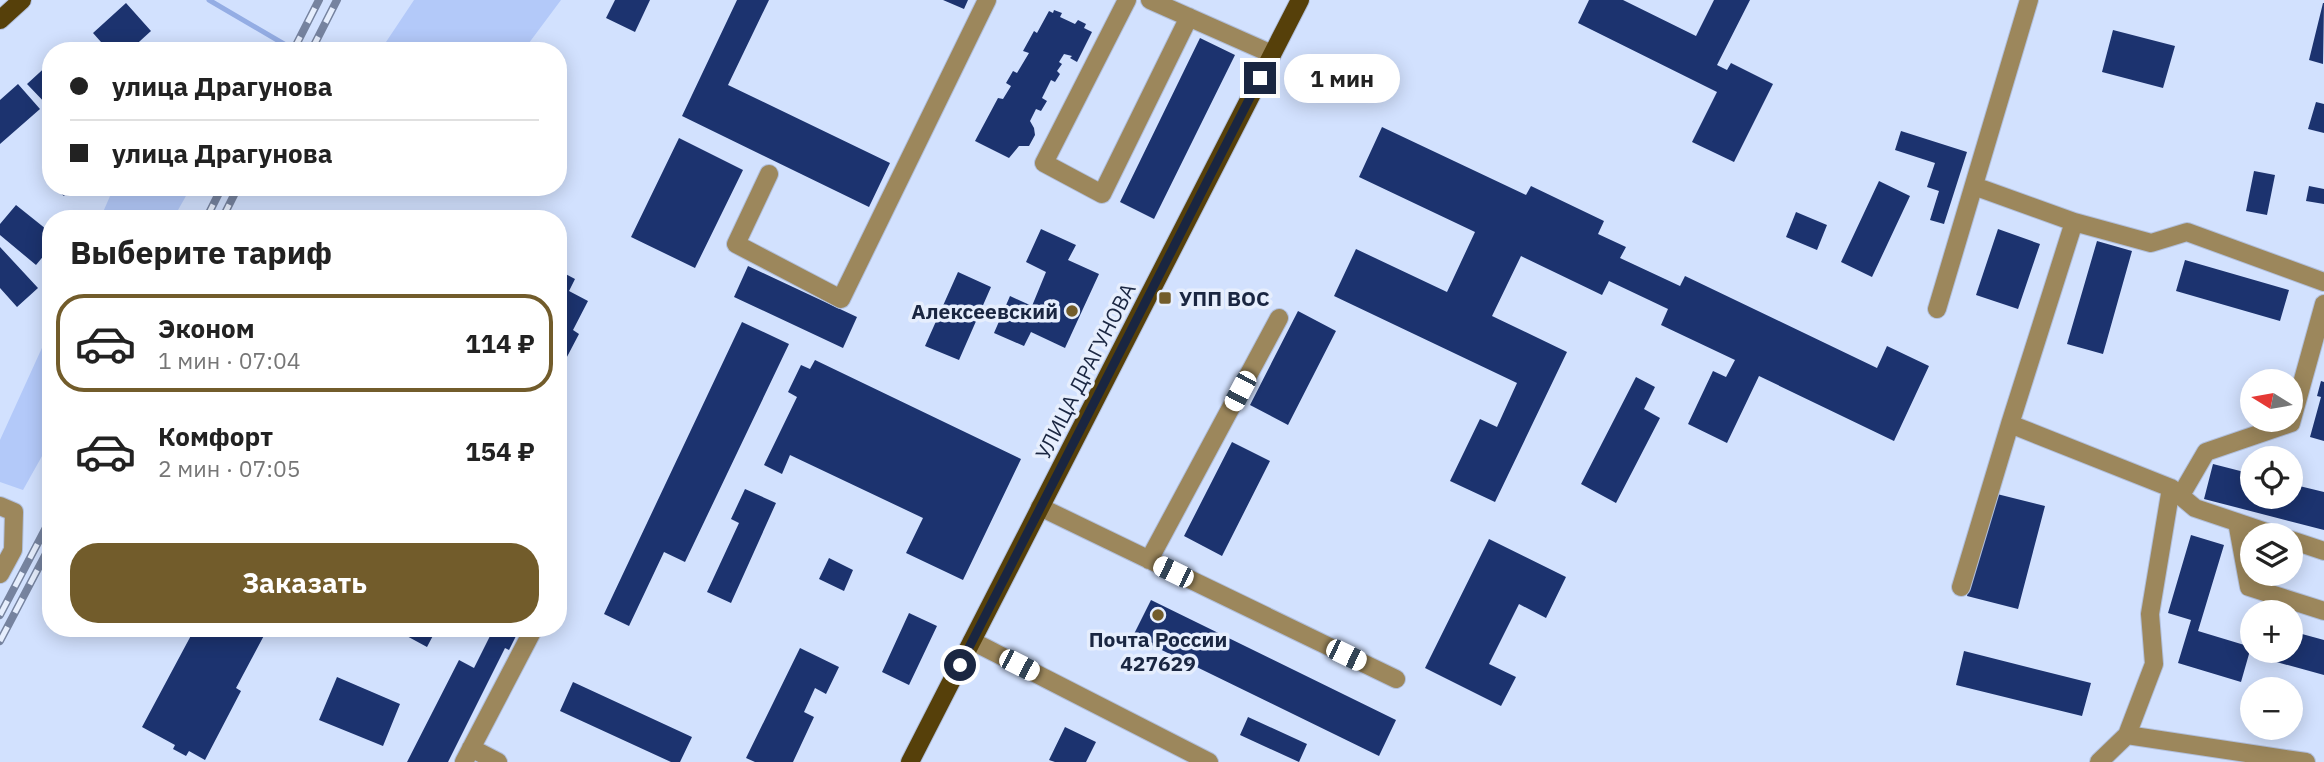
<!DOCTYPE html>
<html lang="ru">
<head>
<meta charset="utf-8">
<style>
  body { margin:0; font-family:"IBM Plex Sans",sans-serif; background:#f6f6f6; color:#222; height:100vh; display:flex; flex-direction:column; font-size:26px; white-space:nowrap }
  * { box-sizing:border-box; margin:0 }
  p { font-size:23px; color:#767676 }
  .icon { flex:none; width:38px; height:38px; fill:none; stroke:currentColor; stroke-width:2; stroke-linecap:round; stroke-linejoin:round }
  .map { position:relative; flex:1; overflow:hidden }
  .sheet { position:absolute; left:42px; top:210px; width:525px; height:427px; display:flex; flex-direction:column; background:#fff; border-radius:28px; box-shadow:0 4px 18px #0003 }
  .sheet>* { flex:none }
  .top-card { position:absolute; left:42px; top:42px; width:525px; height:154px; border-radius:28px; box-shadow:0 4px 18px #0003; display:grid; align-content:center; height:154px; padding:0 28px; background:#fff }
  .needle { width:46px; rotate:281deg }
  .tools { position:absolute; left:2240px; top:369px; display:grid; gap:14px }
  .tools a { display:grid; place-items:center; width:63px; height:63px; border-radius:50%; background:#fff; box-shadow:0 4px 18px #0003; font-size:35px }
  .end { position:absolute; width:32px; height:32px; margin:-16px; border:9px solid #1a2641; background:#fff; box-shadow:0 0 0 4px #fff }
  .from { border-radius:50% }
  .bubble { position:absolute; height:49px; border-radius:24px; background:#fff; box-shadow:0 4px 18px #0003; font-size:23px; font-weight:700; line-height:49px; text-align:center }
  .car { position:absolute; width:21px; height:42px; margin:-21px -10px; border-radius:9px; box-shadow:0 0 5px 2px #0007; background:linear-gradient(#fff 24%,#345 0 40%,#fff 0 76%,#345 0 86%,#fff 0) }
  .top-card b { display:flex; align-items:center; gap:24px; height:66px; font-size:26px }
  .top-card b+b { border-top:2px solid #e0e0e0 }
  .top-card i { width:18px; height:18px; background:#222 }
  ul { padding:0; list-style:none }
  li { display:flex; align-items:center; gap:21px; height:98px; margin:0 14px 10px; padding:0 14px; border:4px solid transparent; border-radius:28px }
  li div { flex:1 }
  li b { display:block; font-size:26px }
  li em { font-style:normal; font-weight:700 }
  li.on { border-color:#725c2b }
  li>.icon { width:63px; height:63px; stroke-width:1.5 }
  h2 { padding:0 28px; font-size:32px; line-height:84px }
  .action { display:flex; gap:14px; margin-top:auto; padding:14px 28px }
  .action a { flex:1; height:80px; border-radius:28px; background:#725c2b; color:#fff; font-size:28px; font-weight:700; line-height:80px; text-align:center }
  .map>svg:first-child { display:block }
  .green { fill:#b3c9f9 }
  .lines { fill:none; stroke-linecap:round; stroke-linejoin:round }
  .stream { stroke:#94ade4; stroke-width:5 }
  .building { fill:#1c336f }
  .minor-casing { stroke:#b1bfdc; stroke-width:20 }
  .major-casing { stroke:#b1bfdc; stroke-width:20 }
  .minor { stroke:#9c875c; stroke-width:18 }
  .major { stroke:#56400a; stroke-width:18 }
  .rail-casing { stroke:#76839f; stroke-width:8 }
  .rail { stroke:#e6eefd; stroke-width:5; stroke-dasharray:16; stroke-linecap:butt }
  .route { stroke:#1a2641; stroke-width:9 }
  .poi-dot { fill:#725c2b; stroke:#e6eefd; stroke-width:2.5 }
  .labels { text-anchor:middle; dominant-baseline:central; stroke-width:7; stroke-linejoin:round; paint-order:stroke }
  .poi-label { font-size:21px; font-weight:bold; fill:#1a2641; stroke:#e6eefd; text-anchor:start }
  .street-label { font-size:21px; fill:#1a2641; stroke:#e6eefd }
</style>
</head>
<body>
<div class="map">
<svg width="2324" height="762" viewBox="0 0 2324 762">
  <rect width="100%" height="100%" fill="#d2e1fe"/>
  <path class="green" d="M 414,0 L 561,0 L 523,51 L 380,51 Z
    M 114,187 L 191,187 L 173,219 L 100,219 Z
    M 51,328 L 51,440 L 23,490 L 0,482 L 0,440 Z"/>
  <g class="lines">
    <path class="stream" d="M 209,0 L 296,51"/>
  </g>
  <path class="building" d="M 615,0 L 650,0 L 635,32 L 606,18 Z
    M 737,0 L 769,0 L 728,85 L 890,163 L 869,207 L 682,116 Z
    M 943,0 L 968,0 L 964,9 Z
    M 1589,0 L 1623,0 L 1696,36 L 1714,0 L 1750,0 L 1717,65 L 1727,70 L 1731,63 L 1773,84 L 1734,162 L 1692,142 L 1717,92 L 1578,23 Z
    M 126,3 L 151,31 L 129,51 L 109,51 L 93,33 Z
    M 2323,3 L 2324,3 L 2323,64 L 2309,60 Z
    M 1054,10 L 1062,13 L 1060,17 L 1075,24 L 1078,20 L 1086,24 L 1084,28 L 1092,32 L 1077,62 L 1070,58 L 1072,56 L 1064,54 L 1059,62 L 1062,64 L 1057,71 L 1060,74 L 1055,82 L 1051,80 L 1042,98 L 1047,101 L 1041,111 L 1036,109 L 1030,121 L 1034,128 L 1035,135 L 1029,146 L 1019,146 L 1009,158 L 975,141 L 998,98 L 1003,99 L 1011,86 L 1006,83 L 1013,71 L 1017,73 L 1029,53 L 1023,51 L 1034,31 L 1037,33 L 1049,11 L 1053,13 Z
    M 2113,30 L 2175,46 L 2163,88 L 2102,72 Z
    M 1200,38 L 1235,55 L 1154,219 L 1120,202 Z
    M 51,62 L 51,103 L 48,106 L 27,84 Z
    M 18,84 L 40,109 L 0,144 L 0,100 Z
    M 2316,102 L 2324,104 L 2324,133 L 2308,129 Z
    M 1382,127 L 1526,195 L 1531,186 L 1604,221 L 1598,234 L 1626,247 L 1620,258 L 1680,286 L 1685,276 L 1877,368 L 1887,346 L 1929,366 L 1894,441 L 1759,376 L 1727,443 L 1688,424 L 1713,371 L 1726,377 L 1735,360 L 1661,325 L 1668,309 L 1609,281 L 1602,295 L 1521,256 L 1492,316 L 1567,352 L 1495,502 L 1450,481 L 1480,419 L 1497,427 L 1517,383 L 1334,296 L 1356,249 L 1447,292 L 1475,232 L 1359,177 Z
    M 1901,131 L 1967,152 L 1944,224 L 1930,220 L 1939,191 L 1927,187 L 1935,163 L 1895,150 Z
    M 679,138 L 743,170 L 695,268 L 631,237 Z
    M 2254,171 L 2275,175 L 2267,215 L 2246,211 Z
    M 1879,181 L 1910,196 L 1872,277 L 1841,262 Z
    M 2309,186 L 2324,189 L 2324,204 L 2306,201 Z
    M 53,187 L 71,187 L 64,196 Z
    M 16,205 L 51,233 L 51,247 L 36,265 L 0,235 L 0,224 Z
    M 1796,212 L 1827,225 L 1817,250 L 1786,237 Z
    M 1041,229 L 1076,245 L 1068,260 L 1099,274 L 1065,348 L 1031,332 L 1024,346 L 994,333 L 1010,296 L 1032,306 L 1046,272 L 1026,262 Z
    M 1998,229 L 2040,244 L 2018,309 L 1976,295 Z
    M 2097,241 L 2132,251 L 2103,354 L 2067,344 Z
    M 0,247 L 38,288 L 17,307 L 0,288 Z
    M 2185,260 L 2289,290 L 2280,321 L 2176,291 Z
    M 748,266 L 857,317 L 843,348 L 734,297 Z
    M 558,270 L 575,279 L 569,291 L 588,301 L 573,330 L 579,334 L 558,374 Z
    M 958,272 L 991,287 L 959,360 L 925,346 Z
    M 1298,311 L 1336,331 L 1288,425 L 1250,405 Z
    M 742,322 L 789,344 L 685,562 L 664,552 L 629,626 L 604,614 Z
    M 815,360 L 1021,459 L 963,580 L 906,553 L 923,518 L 790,455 L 782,474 L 764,465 L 797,397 L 788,392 L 801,365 L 810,369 Z
    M 1636,377 L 1655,387 L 1644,409 L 1660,418 L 1616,503 L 1581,484 Z
    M 2321,381 L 2324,382 L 2324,441 L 2310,437 L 2321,397 L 2317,396 Z
    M 1232,442 L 1270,461 L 1222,556 L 1184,536 Z
    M 2213,464 L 2252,474 L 2252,497 L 2291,497 L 2291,484 L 2324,492 L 2324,530 L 2204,499 Z
    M 745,489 L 776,503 L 731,603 L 707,592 L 739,523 L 731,519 Z
    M 1993,493 L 2045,506 L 2018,609 L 1967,596 Z
    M 2191,535 L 2224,545 L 2198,631 L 2251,647 L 2241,682 L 2178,663 L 2191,620 L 2168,613 Z
    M 1489,539 L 1566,577 L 1546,618 L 1519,604 L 1489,664 L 1516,677 L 1501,706 L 1425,668 Z
    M 829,558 L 853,570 L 844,591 L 819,579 Z
    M 1151,600 L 1396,720 L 1379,756 L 1133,636 Z
    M 909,613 L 937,626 L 909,685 L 882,672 Z
    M 195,628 L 268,628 L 236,688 L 241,691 L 205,760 L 189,751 L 186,756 L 173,749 L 175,745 L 142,727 Z
    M 392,628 L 437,628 L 427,647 Z
    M 494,628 L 520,628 L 509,650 L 505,648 L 448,762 L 407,762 L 459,660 L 474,668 Z
    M 2291,631 L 2324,640 L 2324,675 L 2262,658 L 2264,651 L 2291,651 Z
    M 800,648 L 839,667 L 826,694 L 815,688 L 804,712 L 814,717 L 793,762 L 755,762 L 746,758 Z
    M 1964,651 L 2091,683 L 2082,716 L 1956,685 Z
    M 337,677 L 400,704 L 383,746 L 319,720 Z
    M 573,682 L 692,737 L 680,762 L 671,762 L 560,711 Z
    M 1248,717 L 1307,744 L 1299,762 L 1240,735 Z
    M 1065,727 L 1096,742 L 1086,762 L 1055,762 L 1049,760 Z"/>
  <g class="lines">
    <defs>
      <path id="minor" d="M 1127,0 L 1044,163 L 1102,194 L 1189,17
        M 1150,0 L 1272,54
        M 769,174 L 736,244 L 841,299 L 987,0
        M 1974,186 L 2074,222 L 2010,424 L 2171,488 L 2150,614 L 2154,664 L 2127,735 L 2306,762
        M 2074,222 L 2151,243 L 2187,232 L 2324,282
        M 1937,309 L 2029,0
        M 2171,488 L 2195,508 L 2278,536
        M 2181,495 L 2206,452 L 2291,423 L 2324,304
        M 0,506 L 14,512 L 13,550 L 0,574
        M 1040,507 L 1396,679
        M 2237,522 L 2249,587 L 2324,611
        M 2291,540 L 2324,551
        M 1149,560 L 1279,318
        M 1961,587 L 2010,424
        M 972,641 L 1209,762
        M 471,748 L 498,762
        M 464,762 L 534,628
        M 2099,762 L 2127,735"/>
      <path id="major" d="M 0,20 L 22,0
        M 910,762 L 1300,0"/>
    </defs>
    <use href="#minor" class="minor-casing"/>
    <use href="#major" class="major-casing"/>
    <use href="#minor" class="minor"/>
    <use href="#major" class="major"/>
    <defs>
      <path id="rail" d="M 293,51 L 319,0
        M 311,51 L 337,0
        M 206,219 L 222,187
        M 222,219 L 238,187
        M 0,615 L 51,518
        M 0,641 L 51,544"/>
    </defs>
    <use href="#rail" class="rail-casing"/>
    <use href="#rail" class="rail"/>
  </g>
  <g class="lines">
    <path class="route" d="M 960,665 L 1260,78"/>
  </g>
  <g class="poi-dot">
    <rect x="1158" y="291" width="14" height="14" rx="3.5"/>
    <circle cx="1072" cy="311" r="7"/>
    <circle cx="1158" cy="615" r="7"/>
  </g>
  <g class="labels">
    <g class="poi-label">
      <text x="1179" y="298">УПП ВОС</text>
      <text x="1058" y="311" text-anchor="end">Алексеевский</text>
      <text x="1158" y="639" text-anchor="middle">Почта России<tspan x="1158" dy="24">427629</tspan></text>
    </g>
    <g class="street-label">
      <text transform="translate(1085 371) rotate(-63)">УЛИЦА ДРАГУНОВА</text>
    </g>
  </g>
</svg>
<div class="tools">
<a><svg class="needle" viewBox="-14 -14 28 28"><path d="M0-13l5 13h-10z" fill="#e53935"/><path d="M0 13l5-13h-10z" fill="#767676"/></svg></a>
<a><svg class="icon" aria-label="locate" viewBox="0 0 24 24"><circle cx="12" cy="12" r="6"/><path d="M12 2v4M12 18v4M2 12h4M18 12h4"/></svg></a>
<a><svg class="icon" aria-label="layers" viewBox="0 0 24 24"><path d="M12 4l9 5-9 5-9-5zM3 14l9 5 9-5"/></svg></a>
<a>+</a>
<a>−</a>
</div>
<i class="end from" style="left:960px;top:665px"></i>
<i class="end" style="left:1260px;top:78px"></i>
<div class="bubble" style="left:1284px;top:54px;width:116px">1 мин</div>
<i class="car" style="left:1240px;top:391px;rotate:208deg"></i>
<i class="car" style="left:1173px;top:572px;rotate:296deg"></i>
<i class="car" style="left:1346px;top:655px;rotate:116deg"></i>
<i class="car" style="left:1019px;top:665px;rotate:117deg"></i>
<div class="top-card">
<b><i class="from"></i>улица Драгунова</b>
<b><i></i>улица Драгунова</b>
</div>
<section class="sheet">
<h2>Выберите тариф</h2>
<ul>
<li class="on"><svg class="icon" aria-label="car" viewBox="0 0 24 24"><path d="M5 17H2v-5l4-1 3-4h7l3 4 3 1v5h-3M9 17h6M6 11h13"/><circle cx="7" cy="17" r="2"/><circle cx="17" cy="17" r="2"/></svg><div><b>Эконом</b><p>1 мин · 07:04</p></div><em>114 ₽</em></li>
<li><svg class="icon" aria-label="car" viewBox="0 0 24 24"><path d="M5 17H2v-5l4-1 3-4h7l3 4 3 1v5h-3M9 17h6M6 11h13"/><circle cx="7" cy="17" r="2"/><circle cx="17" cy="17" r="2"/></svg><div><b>Комфорт</b><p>2 мин · 07:05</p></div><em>154 ₽</em></li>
</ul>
<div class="action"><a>Заказать</a></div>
</section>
</div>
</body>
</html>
